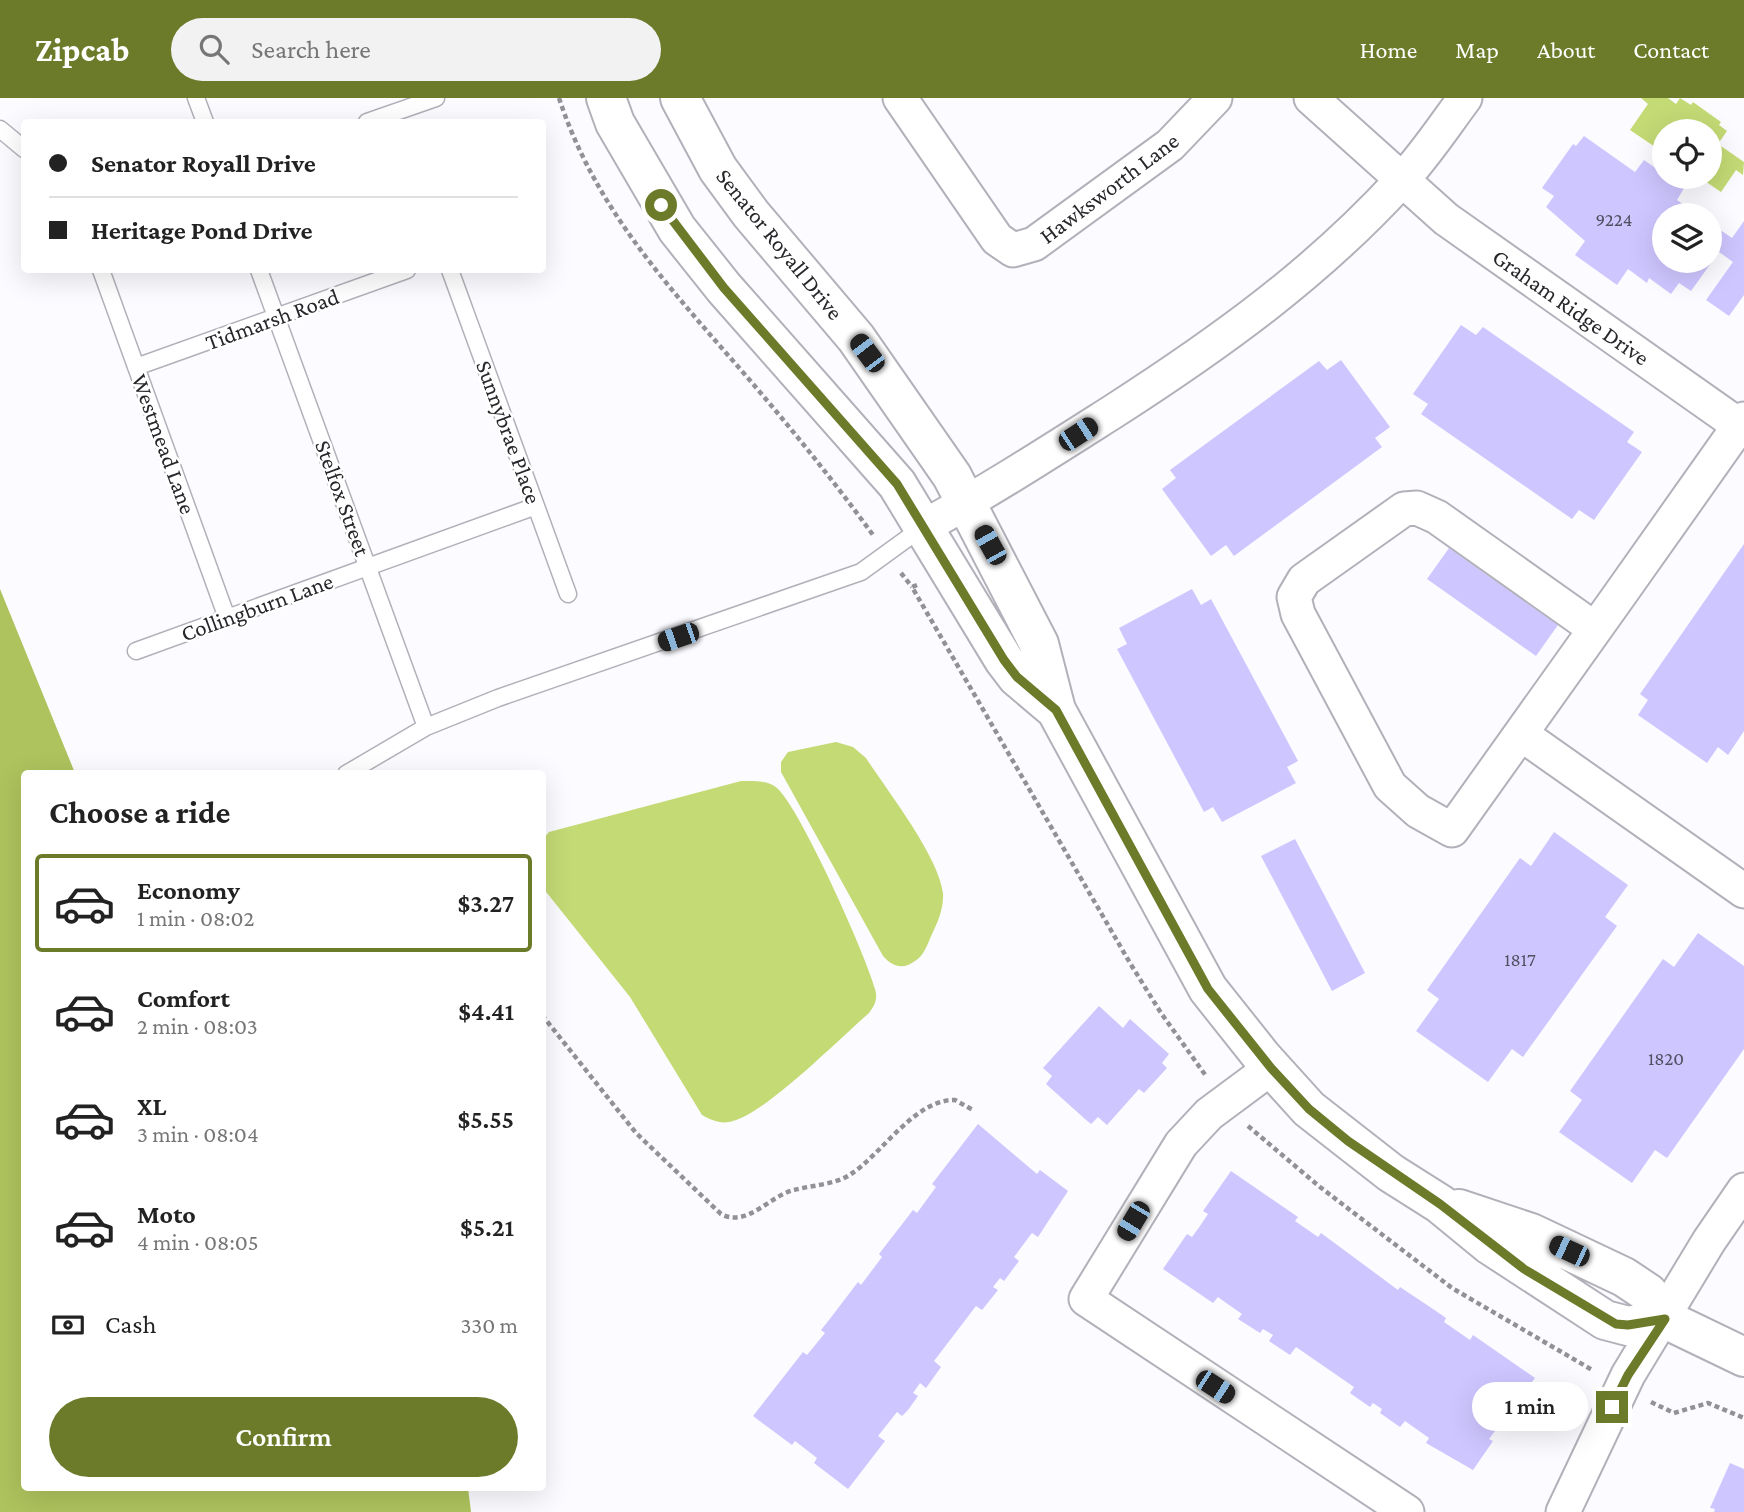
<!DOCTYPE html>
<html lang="en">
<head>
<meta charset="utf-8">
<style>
  body { margin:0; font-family:"Crimson Pro",serif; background:#f2f2f2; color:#222; height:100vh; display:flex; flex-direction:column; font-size:26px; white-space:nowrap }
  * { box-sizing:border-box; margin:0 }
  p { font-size:23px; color:#767676 }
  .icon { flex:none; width:38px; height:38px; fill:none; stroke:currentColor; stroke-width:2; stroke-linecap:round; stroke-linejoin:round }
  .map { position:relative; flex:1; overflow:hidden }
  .panel { position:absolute; left:21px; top:672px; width:525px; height:721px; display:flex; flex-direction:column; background:#fff; border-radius:7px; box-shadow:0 7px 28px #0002 }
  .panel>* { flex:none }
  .hud { position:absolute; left:21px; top:21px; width:525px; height:154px; border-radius:7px; box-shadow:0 7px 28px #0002; display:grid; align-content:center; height:154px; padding:0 28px; background:#fff }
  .fabs { position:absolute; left:1652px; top:21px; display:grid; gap:14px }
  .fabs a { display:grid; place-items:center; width:70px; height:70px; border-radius:50%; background:#fff; box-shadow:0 7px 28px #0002; font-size:35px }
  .end { position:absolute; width:32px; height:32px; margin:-16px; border:9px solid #6c7b29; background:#fff; box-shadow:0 0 0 4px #fff }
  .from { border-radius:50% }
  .bubble { position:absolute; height:49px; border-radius:24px; background:#fff; box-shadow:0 7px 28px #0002; font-size:23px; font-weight:600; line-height:49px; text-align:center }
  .car { position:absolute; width:21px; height:42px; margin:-21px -10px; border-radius:9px; box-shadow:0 0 5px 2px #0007; background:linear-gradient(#222 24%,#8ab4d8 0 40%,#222 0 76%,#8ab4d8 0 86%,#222 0) }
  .hud b { display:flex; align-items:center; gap:24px; height:66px; font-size:26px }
  .hud b+b { border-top:2px solid #e0e0e0 }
  .hud i { width:18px; height:18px; background:#222 }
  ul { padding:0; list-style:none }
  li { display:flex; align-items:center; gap:21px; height:98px; margin:0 14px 10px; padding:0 14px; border:4px solid transparent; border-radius:7px }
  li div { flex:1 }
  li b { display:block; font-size:26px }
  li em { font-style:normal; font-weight:600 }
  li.current { border-color:#6c7b29 }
  li>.icon { width:63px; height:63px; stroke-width:1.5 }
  h2 { padding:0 28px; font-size:32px; line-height:84px }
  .pay { display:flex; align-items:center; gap:18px; height:77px; padding:0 28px; font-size:26px }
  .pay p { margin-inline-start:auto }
  .cta { display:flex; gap:14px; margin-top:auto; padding:14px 28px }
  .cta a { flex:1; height:80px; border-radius:42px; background:#6c7b29; color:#fff; font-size:28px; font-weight:600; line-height:80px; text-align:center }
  header { display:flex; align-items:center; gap:42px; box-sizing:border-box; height:98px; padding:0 35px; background:#6c7b29; color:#fff }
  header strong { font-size:33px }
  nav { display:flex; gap:38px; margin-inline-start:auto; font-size:24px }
  .search { width:490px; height:63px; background:#f2f2f2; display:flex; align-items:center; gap:18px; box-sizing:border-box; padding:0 24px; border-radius:38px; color:#767676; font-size:26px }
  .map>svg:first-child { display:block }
  .forest { fill:#aec35d }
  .water { fill:#c4da75 }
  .building { fill:#cec6ff }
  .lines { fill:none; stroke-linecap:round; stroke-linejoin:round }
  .service-casing { stroke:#b2b1ba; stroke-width:19 }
  .minor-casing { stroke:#b2b1ba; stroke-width:37 }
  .tertiary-casing { stroke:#b2b1ba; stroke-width:42 }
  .path { stroke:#929195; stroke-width:4.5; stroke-dasharray:5 3.5; stroke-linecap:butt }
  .service { stroke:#fff; stroke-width:16 }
  .minor { stroke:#fff; stroke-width:33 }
  .tertiary { stroke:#fff; stroke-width:38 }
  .route { stroke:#6c7b29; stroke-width:9 }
  .labels { text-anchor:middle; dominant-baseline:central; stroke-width:5; stroke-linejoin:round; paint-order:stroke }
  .number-label { font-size:19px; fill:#514e5f }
  .street-label { font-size:23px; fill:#27262a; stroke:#fff }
</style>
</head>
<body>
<header>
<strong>Zipcab</strong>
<div class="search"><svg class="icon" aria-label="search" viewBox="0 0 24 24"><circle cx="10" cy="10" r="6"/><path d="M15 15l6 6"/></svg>Search here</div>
<nav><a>Home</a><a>Map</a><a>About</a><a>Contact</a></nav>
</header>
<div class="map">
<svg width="1744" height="1414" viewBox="0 0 1744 1414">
  <rect width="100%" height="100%" fill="#fcfbff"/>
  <path class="forest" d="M 0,491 L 75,675 L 24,676 L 24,1390 L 468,1390 L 471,1414 L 0,1414 Z"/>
  <path class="water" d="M 1641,0 L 1668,0 L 1676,6 L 1680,0 L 1691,7 L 1693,4 L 1721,24 L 1719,27 L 1727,33 L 1718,46 L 1744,64 L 1743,77 L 1736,72 L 1721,94 L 1699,79 L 1710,79 L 1710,33 L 1664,33 L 1664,55 L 1630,32 L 1648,6 Z
    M 836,644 L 853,649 L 866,660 C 888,694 938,757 943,795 C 944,809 938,824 932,836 C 928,845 924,858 915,863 C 903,872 893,869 883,858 L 781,674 L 781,664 L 788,654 Z
    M 741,683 C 753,683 767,682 777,690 C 800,710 866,857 875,891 C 878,901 875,907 869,915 C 839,941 767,1014 733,1023 C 721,1027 711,1022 702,1017 L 630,899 L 543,790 L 543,741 L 549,734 Z"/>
  <path class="building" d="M 1584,38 L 1635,74 L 1644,62 L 1684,90 L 1677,102 L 1699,117 L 1664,117 L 1664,163 L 1710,163 L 1710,125 L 1732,140 L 1744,123 L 1744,197 L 1729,218 L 1706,202 L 1733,164 L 1719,154 L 1691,193 L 1679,185 L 1671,196 L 1649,180 L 1647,185 L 1628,171 L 1617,187 L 1575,157 L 1585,143 L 1546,109 L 1554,98 L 1542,90 L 1573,46 L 1576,48 Z
    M 1461,227 L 1476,237 L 1483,229 L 1634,334 L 1627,344 L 1642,354 L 1594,422 L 1579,412 L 1572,421 L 1421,316 L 1428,306 L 1413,296 Z
    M 1341,262 L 1390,329 L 1375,340 L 1382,349 L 1234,458 L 1226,447 L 1211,458 L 1162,391 L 1176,380 L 1170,372 L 1319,263 L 1327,272 Z
    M 1744,446 L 1744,633 L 1728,657 L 1718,649 L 1707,665 L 1638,617 L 1648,602 L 1640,596 Z
    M 1449,450 L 1558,527 L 1536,558 L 1427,481 Z
    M 1192,491 L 1201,507 L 1211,501 L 1298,663 L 1287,669 L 1296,685 L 1222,724 L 1213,709 L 1204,714 L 1117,551 L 1127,546 L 1119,530 Z
    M 1554,734 L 1628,787 L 1605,819 L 1617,828 L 1596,857 L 1523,959 L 1512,951 L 1488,984 L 1416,933 L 1439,901 L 1427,892 L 1520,760 L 1531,768 Z
    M 1295,741 L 1365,875 L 1332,893 L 1261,758 Z
    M 1698,835 L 1744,868 L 1744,951 L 1667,1060 L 1655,1052 L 1632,1085 L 1559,1034 L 1582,1002 L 1570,993 L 1663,861 L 1674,869 Z
    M 1099,908 L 1123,930 L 1130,921 L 1169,956 L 1162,965 L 1167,970 L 1144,995 L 1139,991 L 1107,1027 L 1098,1019 L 1091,1026 L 1085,1021 L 1046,986 L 1052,978 L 1043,970 Z
    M 978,1026 L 1037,1076 L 1040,1072 L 1068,1093 L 1038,1139 L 1032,1135 L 1014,1159 L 1019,1163 L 1004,1183 L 1000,1180 L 993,1189 L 998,1192 L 982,1212 L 976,1208 L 934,1263 L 941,1269 L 926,1290 L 920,1285 L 913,1295 L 918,1298 L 908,1312 L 902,1318 L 897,1314 L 878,1338 L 885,1343 L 848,1391 L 814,1365 L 817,1360 L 795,1343 L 792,1347 L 753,1318 L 803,1254 L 807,1257 L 825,1235 L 821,1232 L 829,1222 L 858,1184 L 861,1187 L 882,1159 L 879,1156 L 913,1112 L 917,1115 L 936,1089 L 932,1086 Z
    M 1231,1073 L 1298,1119 L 1295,1123 L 1318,1139 L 1321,1135 L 1398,1192 L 1400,1189 L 1436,1213 L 1446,1220 L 1444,1224 L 1470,1242 L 1473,1237 L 1535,1280 L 1489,1341 L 1493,1343 L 1473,1372 L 1426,1345 L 1429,1340 L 1405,1323 L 1400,1329 L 1380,1315 L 1382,1311 L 1373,1305 L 1370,1309 L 1357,1300 L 1350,1295 L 1354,1289 L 1296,1249 L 1290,1257 L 1269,1243 L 1273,1237 L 1263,1231 L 1260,1235 L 1238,1221 L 1242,1216 L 1222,1202 L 1218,1199 L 1213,1205 L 1163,1171 L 1187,1136 L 1192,1139 L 1200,1128 L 1208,1116 L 1203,1113 Z
    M 1730,1365 L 1744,1371 L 1744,1414 L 1714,1414 L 1715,1411 L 1710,1410 Z"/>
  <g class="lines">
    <defs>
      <path id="service" d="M 196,0 L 205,24
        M 367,24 L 436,0
        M 0,31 L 24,51
        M 101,172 L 227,520
        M 259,172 L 426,629
        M 450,172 L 568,496
        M 136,269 L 407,172
        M 136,553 L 536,408
        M 346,676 L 426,629 L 498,600 L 861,474 L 923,429"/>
      <path id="minor" d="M 900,0 L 997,141 L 1013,152 L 1034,146 L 1170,47 L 1215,0
        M 1311,0 L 1446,121 L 1744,331
        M 923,429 C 989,393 1051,353 1114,313 C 1218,246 1316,176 1400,84 C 1424,59 1444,28 1465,0
        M 1595,531 L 1437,419 L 1417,410 L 1404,411 L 1304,482 L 1294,499 L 1298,516 L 1390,688 L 1418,713 L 1452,732 C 1550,596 1647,458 1744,321
        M 1521,636 L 1744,793
        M 1271,970 L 1209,1016 L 1181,1046 L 1086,1201 L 1407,1414
        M 1563,1414 L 1628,1277 L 1709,1143 L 1744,1092"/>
      <path id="tertiary" d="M 606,0 L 615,25 L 677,131 L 724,190 L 897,386 L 1004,562 L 1017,579 L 1056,612
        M 680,0 L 718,71 L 751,116 L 856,240 L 952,378 L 1039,546 L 1056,612 L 1208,891 L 1262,959 L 1309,1011 L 1391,1075 L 1440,1106 L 1490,1147 L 1605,1222 L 1628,1228 L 1665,1221
        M 1459,1111 L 1531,1135 L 1624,1179 L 1648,1195 L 1665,1221 L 1744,1259"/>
    </defs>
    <use href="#service" class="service-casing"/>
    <use href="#minor" class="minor-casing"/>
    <use href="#tertiary" class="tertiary-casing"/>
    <path class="path" d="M 559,0 C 596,113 671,191 747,279 C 791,330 833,382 873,437
      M 901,475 L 912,489
      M 917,487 L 912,489 L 1130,865 L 1161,915 L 1206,978
      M 542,917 L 636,1035 L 721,1116 C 747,1130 769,1098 794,1092 C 812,1087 835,1087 851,1076 C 882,1056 915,1001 955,1002 L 973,1012
      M 1248,1028 L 1320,1089 L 1452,1190 L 1594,1273
      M 1651,1304 L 1674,1315 L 1708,1305 L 1744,1320"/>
    <use href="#service" class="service"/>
    <use href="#minor" class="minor"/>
    <use href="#tertiary" class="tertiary"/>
  </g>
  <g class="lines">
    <path class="route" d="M 661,107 L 724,190 L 897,386 L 1004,562 L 1017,579 L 1056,612 L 1208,891 L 1271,970 L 1309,1011 L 1348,1043 L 1440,1106 L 1524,1171 L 1616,1226 L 1628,1227 L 1665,1221 L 1628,1277 L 1612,1309"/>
  </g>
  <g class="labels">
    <g class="number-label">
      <text x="1614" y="121">9224</text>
      <text x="1520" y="861">1817</text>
      <text x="1666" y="960">1820</text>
    </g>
    <g class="street-label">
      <text transform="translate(1109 90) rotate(-37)">Hawksworth Lane</text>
      <text transform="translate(780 146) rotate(51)">Senator Royall Drive</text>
      <text transform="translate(1571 209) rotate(35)">Graham Ridge Drive</text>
      <text transform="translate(272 221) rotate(-20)">Tidmarsh Road</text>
      <text transform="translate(509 334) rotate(70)">Sunnybrae Place</text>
      <text transform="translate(164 346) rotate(70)">Westmead Lane</text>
      <text transform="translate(343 400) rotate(70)">Stelfox Street</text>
      <text transform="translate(257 509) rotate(-20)">Collingburn Lane</text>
    </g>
  </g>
</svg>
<div class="fabs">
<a><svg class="icon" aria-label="locate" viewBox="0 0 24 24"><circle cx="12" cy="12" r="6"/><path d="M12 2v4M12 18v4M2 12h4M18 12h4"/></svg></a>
<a><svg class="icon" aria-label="layers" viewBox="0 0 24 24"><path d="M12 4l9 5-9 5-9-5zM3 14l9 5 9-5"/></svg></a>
</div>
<i class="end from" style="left:661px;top:107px"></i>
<i class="end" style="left:1612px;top:1309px"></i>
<div class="bubble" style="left:1472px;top:1284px;width:116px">1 min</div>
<i class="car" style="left:867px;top:255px;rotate:323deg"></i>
<i class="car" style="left:1078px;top:336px;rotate:57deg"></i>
<i class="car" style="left:990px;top:447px;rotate:331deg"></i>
<i class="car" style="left:678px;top:539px;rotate:251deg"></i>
<i class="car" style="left:1133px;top:1123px;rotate:211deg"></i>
<i class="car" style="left:1569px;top:1153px;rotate:295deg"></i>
<i class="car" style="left:1215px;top:1289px;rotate:123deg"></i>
<div class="hud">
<b><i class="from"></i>Senator Royall Drive</b>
<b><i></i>Heritage Pond Drive</b>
</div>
<section class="panel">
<h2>Choose a ride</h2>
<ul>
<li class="current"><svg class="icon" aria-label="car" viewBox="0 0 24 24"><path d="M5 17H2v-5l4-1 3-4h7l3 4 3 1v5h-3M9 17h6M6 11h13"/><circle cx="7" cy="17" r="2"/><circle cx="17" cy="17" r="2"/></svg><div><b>Economy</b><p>1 min · 08:02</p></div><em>$3.27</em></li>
<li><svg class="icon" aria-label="car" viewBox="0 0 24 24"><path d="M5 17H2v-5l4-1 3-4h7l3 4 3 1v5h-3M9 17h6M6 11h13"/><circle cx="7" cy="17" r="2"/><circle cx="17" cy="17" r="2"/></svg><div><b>Comfort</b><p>2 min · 08:03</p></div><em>$4.41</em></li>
<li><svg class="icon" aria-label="car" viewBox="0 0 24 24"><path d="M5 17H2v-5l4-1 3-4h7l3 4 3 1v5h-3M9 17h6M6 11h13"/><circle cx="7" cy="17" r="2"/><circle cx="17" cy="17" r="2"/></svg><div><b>XL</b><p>3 min · 08:04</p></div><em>$5.55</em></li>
<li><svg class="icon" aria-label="car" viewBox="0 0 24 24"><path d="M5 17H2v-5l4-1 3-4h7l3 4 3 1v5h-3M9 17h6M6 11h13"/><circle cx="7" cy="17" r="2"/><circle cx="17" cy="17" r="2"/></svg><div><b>Moto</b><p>4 min · 08:05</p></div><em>$5.21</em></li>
</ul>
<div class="pay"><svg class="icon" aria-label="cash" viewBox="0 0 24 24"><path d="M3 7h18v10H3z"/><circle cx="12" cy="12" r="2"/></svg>Cash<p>330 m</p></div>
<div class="cta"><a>Confirm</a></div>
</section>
</div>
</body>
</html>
